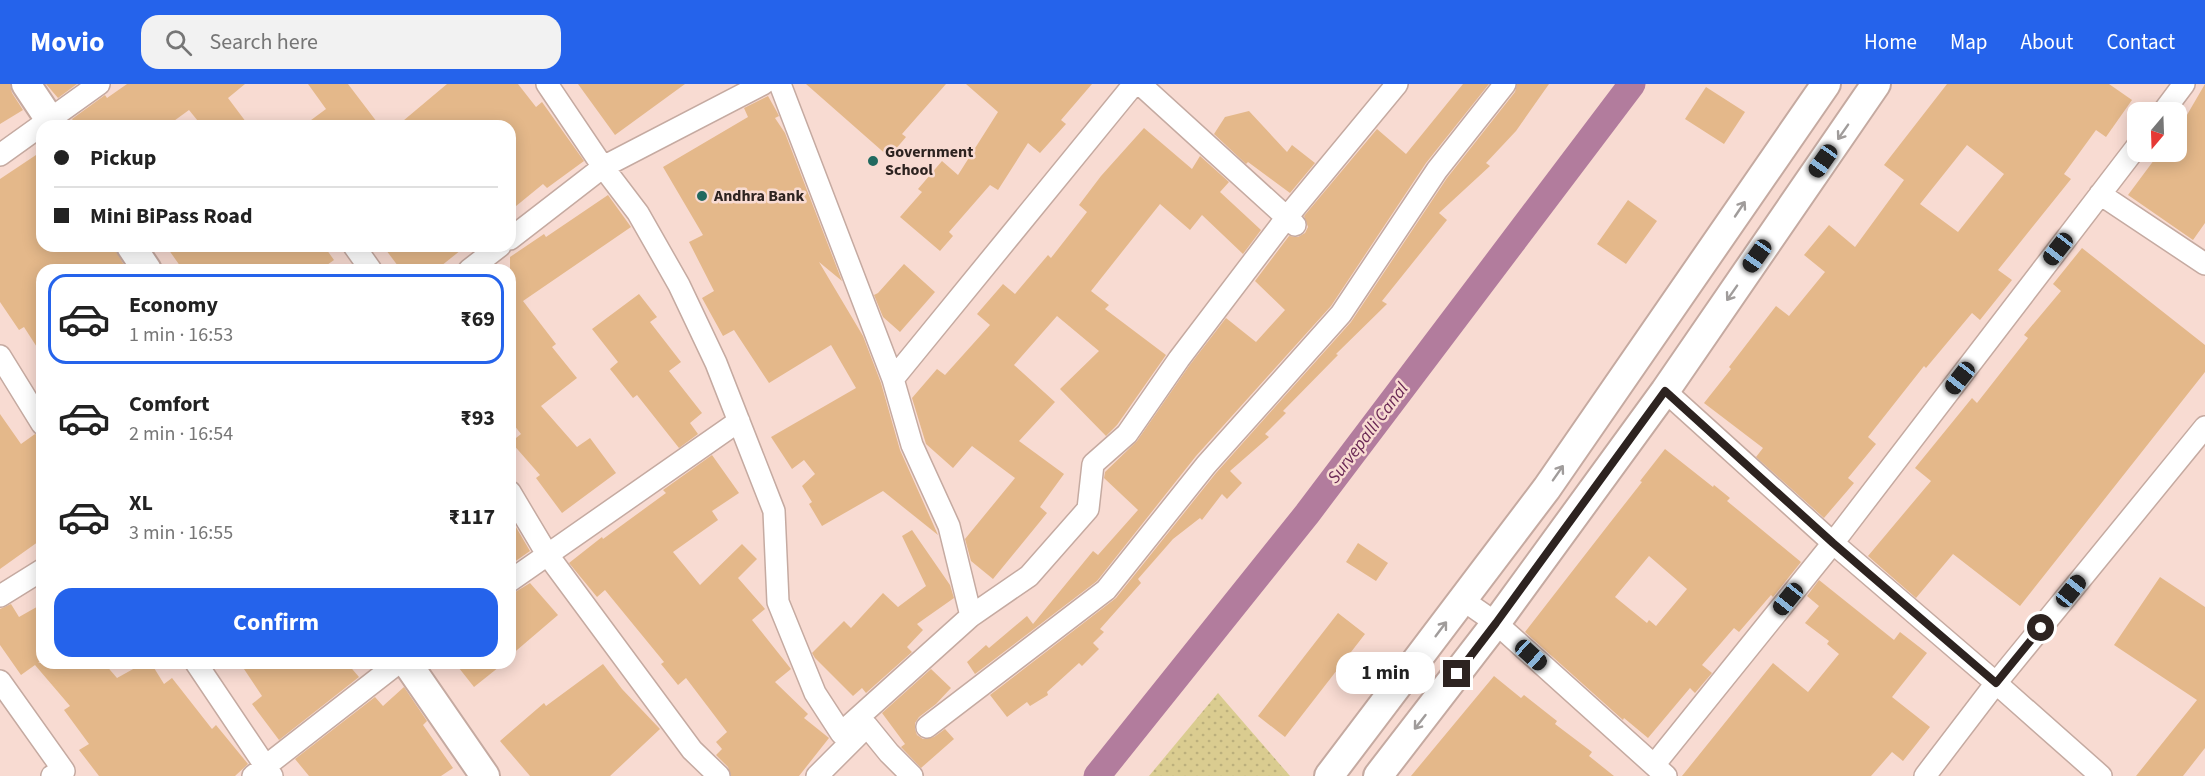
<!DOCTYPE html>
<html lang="en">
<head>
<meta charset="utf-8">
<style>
  body { margin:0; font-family:"Source Sans 3",sans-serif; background:#f2f2f2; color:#222; height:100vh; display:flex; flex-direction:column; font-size:22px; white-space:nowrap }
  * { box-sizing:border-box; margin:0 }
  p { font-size:20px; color:#767676 }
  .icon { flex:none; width:33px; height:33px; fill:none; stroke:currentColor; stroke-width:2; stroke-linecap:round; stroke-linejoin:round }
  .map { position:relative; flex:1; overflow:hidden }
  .sheet { position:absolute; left:36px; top:180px; width:480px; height:405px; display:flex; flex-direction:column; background:#fff; border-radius:18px; box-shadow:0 3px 15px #0003 }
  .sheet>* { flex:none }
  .top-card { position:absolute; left:36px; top:36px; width:480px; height:132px; border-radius:18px; box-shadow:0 3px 15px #0003; display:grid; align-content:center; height:132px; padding:0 18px; background:#fff }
  .needle { width:39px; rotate:199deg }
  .buttons { position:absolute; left:2127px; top:18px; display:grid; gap:12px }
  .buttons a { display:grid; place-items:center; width:60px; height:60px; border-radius:12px; background:#fff; box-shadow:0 3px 15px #0003; font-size:30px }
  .end { position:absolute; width:27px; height:27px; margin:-14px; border:8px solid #2d2320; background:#fff; box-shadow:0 0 0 3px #fff }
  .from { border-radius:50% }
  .bubble { position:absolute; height:42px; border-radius:18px; background:#fff; box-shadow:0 3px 15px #0003; font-size:20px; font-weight:700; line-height:42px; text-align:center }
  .car { position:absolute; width:18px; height:36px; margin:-18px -9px; border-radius:8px; box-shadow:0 0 4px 2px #0007; background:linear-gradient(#222 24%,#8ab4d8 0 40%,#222 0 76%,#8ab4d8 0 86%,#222 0) }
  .top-card b { display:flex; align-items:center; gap:21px; height:57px; font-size:22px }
  .top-card b+b { border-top:2px solid #e0e0e0 }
  .top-card i { width:15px; height:15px; background:#222 }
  ul { padding:10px 0 0; list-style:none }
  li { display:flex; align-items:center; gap:18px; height:90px; margin:0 12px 9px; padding:0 6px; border:3px solid transparent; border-radius:18px }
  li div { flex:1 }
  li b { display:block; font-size:22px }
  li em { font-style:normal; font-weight:700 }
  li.selected { border-color:#2563eb }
  li>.icon { width:54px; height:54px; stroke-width:1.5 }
  .button { display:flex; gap:12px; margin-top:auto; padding:12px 18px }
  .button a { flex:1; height:69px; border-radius:18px; background:#2563eb; color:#fff; font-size:24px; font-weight:700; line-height:69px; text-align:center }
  header { display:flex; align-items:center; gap:36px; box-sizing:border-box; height:84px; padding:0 30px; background:#2563eb; color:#fff }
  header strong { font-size:28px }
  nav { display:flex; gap:33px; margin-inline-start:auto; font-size:21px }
  .search { width:420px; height:54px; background:#f2f2f2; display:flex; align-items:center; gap:15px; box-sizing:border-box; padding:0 21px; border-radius:18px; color:#767676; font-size:22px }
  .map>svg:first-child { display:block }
  .grass { fill:url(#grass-dots) }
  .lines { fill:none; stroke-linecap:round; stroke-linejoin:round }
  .canal { stroke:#b27c9d; stroke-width:27 }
  .building { fill:#e4b88a; fill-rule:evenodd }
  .street-casing { stroke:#c5aaa1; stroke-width:24 }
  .secondary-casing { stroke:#c5aaa1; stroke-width:32 }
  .street { stroke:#fff; stroke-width:21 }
  .secondary { stroke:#fff; stroke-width:28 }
  .oneway { stroke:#a09c9b }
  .route { stroke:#2d2320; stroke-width:8 }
  .poi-dot { fill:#21695f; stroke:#f8dbd2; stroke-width:2 }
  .labels { text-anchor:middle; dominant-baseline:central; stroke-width:5; stroke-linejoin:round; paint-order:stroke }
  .poi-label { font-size:16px; font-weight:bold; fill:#2d2320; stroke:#f8dbd2; text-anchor:start }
  .water-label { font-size:18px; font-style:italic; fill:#6a2855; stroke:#f8dbd2 }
</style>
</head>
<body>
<header>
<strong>Movio</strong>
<div class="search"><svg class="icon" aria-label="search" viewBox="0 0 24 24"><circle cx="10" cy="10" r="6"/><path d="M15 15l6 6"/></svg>Search here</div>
<nav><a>Home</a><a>Map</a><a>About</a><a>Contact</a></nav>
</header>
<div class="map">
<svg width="2205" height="692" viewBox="0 0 2205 692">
  <defs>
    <pattern id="grass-dots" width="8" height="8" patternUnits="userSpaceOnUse" patternTransform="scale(1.5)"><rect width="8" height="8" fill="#dacc90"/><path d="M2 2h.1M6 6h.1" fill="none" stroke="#bbaf7c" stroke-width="1.8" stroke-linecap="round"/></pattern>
  </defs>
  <rect width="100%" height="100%" fill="#f8dbd2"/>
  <path class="grass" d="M 1218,609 L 1290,692 L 1149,692 Z"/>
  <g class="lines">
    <path class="canal" d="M 1097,692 L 1307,430 L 1632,0"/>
  </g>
  <path class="building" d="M 0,0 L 10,0 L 12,9 L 23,26 L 0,40 Z
    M 46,0 L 77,0 L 58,14 Z
    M 127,0 L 245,0 L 228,14 L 249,42 L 202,42 L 189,26 L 167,42 L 77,42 L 72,35 L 105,11 L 107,14 Z
    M 308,0 L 348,0 L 380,42 L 303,42 L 326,25 Z
    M 447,0 L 518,0 L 536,23 L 542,18 L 584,77 L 547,104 L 543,100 L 510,127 L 510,42 L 397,42 Z
    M 578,0 L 685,0 L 615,51 Z
    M 806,0 L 946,0 L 902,50 L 906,53 L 889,73 Z
    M 966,0 L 1092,0 L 1061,36 L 1066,40 L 1040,69 L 1028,59 L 998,106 L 990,101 L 949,148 L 953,152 L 940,167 L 900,133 L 922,108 L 918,105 L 942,77 L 958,91 L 998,28 Z
    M 1463,0 L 1489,0 L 1426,79 L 1331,222 L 1196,372 L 1097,497 L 975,590 L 967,578 L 986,561 L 989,564 L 1027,532 L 1033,540 L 1093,467 L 1098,471 L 1138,426 L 1104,394 L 1105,388 L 1137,357 L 1189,282 L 1226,234 L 1256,258 L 1285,226 L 1255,197 L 1289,152 L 1298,153 L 1305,149 L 1308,143 L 1304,132 L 1377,45 L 1406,70 Z
    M 1517,0 L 1549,0 L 1516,47 L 1486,79 L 1490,82 L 1439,129 L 1447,136 L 1382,217 L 1387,220 L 1336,270 L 1338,271 L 1283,327 L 1286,329 L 1265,350 L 1269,353 L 1230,387 L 1242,399 L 1227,415 L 1222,410 L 1202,436 L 1200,434 L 1173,455 L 1138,495 L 1141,499 L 1100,545 L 1104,548 L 1093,559 L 1099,565 L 1082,582 L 1079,579 L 1047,608 L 1048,611 L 1030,622 L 1027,618 L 1007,633 L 990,611 L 1116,514 L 1216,389 L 1351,238 L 1447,94 L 1515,8 Z
    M 1947,0 L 2109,0 L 2132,16 L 2106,53 L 2096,46 L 2064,90 L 2071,95 L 1998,186 L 2012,196 L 1980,236 L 1972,229 L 1926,284 L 1924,282 L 1868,353 L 1876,360 L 1848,394 L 1854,399 L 1824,434 L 1756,373 L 1763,364 L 1704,319 L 1731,285 L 1729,283 L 1776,222 L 1789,232 L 1825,188 L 1804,171 L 1829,141 L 1855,163 L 1904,96 L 1884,81 ZM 1967,61 L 2004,90 L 1958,148 L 1920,120 Z
    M 2205,0 L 2205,139 L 2193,156 L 2128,111 L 2160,68 L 2176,68 L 2176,31 L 2184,36 Z
    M 1706,3 L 1745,28 L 1724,60 L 1685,35 Z
    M 768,12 L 777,28 L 779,32 L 775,34 L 785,49 L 842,197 L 819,178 L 863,252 L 881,299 L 900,366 L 938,451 L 883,407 L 822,442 L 809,420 L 812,418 L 802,402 L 815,390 L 804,376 L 792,385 L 771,353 L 856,304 L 831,261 L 769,299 L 734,246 L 723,252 L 702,214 L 714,207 L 689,158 L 703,151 L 663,83 L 748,33 L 744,24 Z
    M 1249,27 L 1287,68 L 1292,61 L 1315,79 L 1290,109 L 1248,78 L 1246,80 L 1214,50 L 1225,33 Z
    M 1144,44 L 1192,85 L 1200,72 L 1229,98 L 1220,108 L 1261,146 L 1243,170 L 1202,131 L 1190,146 L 1160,120 L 1091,207 L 1109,221 L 1105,225 L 1166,271 L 1117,341 L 1106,352 L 1060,305 L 1099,267 L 1057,232 L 1014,281 L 1055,318 L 1019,357 L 1064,390 L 1040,423 L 1047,429 L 993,495 L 971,477 L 965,455 L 1015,394 L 972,362 L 953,384 L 926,360 L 912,314 L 937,285 L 945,291 L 990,241 L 977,230 L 1003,200 L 1015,210 L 1048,171 L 1051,174 L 1087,128 L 1079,121 L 1101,92 Z
    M 42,67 L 42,162 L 113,162 L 127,186 L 42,186 L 42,271 L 24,243 L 19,246 L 0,218 L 0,95 Z
    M 608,111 L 631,143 L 523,217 L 556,260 L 552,263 L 577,294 L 541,322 L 577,363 L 590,354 L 616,389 L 562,429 L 536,394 L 540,391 L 511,358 L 521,350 L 510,336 L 510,173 L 544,150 L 546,153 Z
    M 1628,116 L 1657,137 L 1626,180 L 1597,160 Z
    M 166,162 L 324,162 L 334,176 L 320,186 L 183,186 Z
    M 383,162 L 466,162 L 436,186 L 401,186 Z
    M 2082,164 L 2205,261 L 2205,288 L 2020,522 L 1953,470 L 1916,514 L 1868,472 L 1931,397 L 1915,384 L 1972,314 L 1977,319 L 2028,254 L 2024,251 L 2061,207 L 2053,200 Z
    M 904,180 L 935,208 L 900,248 L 883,233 L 874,211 L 878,209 Z
    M 639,210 L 657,233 L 650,238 L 681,278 L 669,287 L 702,329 L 690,339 L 698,350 L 679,364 L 637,311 L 633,314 L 610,285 L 618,278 L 592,245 Z
    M 0,330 L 21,360 L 35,350 L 42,353 L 42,455 L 0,485 Z
    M 1665,365 L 1713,403 L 1714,401 L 1730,414 L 1727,417 L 1801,478 L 1773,513 L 1771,511 L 1739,548 L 1734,544 L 1702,581 L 1712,589 L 1695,609 L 1690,604 L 1648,654 L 1624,634 L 1623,636 L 1525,548 L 1609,440 L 1642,398 L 1640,397 ZM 1649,472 L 1687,505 L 1656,542 L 1649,536 L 1647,539 L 1615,513 Z
    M 712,371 L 739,409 L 712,427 L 718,436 L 673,468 L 700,501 L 742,460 L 757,475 L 738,494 L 765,525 L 752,536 L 791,585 L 775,598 L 808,630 L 804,634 L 829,654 L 799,692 L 731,692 L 728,683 L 716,671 L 722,665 L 716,658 L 727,648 L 686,594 L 678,601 L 661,580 L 664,578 L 605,506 L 597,513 L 569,479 L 602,453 L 603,455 L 666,409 L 663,406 Z
    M 510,433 L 530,467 L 510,481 Z
    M 912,446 L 950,501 L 954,514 L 917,540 L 923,546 L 907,563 L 912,568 L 866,609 L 862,604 L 853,612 L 815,574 L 812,569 L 844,537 L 851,544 L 883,509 L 898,523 L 926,502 L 902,452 Z
    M 1358,459 L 1388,479 L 1376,497 L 1346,478 Z
    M 2160,493 L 2205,523 L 2205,664 L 2183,692 L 2136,692 L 2197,616 L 2114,561 Z
    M 1819,496 L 1894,556 L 1900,548 L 1927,569 L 1892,613 L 1930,643 L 1903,677 L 1892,668 L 1871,692 L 1682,692 L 1773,579 L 1808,608 L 1839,570 L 1827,560 L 1829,557 L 1805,539 L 1819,522 L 1807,512 Z
    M 530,499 L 558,531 L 510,572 L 510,510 L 517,507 Z
    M 11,520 L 19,533 L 42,520 L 42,576 L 38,579 L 104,579 L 117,594 L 144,579 L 151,579 L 164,600 L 172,594 L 212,645 L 216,641 L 248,680 L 235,692 L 99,692 L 79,666 L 89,660 L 64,626 L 70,622 L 35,581 L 21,591 L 0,561 L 0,525 Z
    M 1338,529 L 1365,550 L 1285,653 L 1258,632 Z
    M 240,579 L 347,579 L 359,593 L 279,656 L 252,620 L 262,612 Z
    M 455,579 L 504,579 L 474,603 Z
    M 603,580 L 622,605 L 660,645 L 610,692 L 530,692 L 500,657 L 544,619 L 546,622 Z
    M 931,585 L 951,604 L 936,620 L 919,633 L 915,639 L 915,645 L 917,651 L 923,655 L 934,653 L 945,645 L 954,655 L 921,684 L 901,663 L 905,660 L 882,629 Z
    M 1494,592 L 1521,614 L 1524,611 L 1557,637 L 1555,640 L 1592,668 L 1589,672 L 1614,692 L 1411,692 Z
    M 404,603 L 427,637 L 423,641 L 453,684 L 441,692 L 309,692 L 295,675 L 375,613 L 383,622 Z"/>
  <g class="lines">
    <defs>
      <path id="street" d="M 547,0 L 603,83 L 638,129 L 679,201 L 716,279 L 774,427 L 778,518 L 815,609 L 841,649 L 867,642 L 889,669 L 912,692
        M 780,0 L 893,295 L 912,361 L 949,442 L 971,532
        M 1140,0 L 1295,141
        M 2163,28 L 2184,0
        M 0,71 L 99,0
        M 2100,110 L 2205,180
        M 510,155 L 603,83 L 763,0
        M 354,162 L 371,186
        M 469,186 L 500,162
        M 0,272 L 42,340
        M 893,295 L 1134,0
        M 1665,307 L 1833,459 L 1996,599 L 2101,692
        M 510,408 L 547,470 L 692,666 L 719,692
        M 510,497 L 739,337
        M 0,512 L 42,486
        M 1463,516 L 1496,539 L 1666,692
        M 196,579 L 272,692
        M 0,597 L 64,687 L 52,692
        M 927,643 L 1106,506 L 1206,381 L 1341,230 L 1437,86 L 1505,0
        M 841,649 L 971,532 L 1029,492 L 1088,425 L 1093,380 L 1127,350 L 1179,275 L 1287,133 L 1397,0
        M 1654,681 L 1833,459 L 2138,61
        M 253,692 L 398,579
        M 817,692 L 865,644
        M 1925,692 L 1996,599 L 2205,343"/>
      <path id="secondary" d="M 26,0 L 54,42
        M 131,162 L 147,186
        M 407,579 L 485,692
        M 1329,692 L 1547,404 L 1826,0
        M 1378,692 L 1496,539 L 1665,307 L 1876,0"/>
    </defs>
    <use href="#street" class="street-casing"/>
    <use href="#secondary" class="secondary-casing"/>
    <use href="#street" class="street"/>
    <use href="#secondary" class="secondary"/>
  </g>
  <defs><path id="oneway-shaft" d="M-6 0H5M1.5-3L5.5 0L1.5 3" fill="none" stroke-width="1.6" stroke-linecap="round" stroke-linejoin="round" transform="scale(1.5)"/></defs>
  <g class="oneway">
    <use href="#oneway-shaft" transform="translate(1843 48) rotate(125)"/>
    <use href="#oneway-shaft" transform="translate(1740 125) rotate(-56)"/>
    <use href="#oneway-shaft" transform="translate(1732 209) rotate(125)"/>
    <use href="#oneway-shaft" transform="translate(1558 389) rotate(-55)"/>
    <use href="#oneway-shaft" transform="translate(1441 545) rotate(-53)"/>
    <use href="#oneway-shaft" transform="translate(1420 638) rotate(128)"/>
  </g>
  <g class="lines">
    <path class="route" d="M 1457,590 L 1496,539 L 1665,307 L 1833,459 L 1996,599 L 2041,544"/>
  </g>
  <g class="poi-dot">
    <circle cx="873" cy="77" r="6"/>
    <circle cx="702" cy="112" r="6"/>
  </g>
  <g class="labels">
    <g class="poi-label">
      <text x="885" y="68">Government<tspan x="885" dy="18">School</tspan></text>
      <text x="714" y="112">Andhra Bank</text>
    </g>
    <g class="water-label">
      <text transform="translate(1368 349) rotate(-53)">Survepalli Canal</text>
    </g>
  </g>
</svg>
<div class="buttons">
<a><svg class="needle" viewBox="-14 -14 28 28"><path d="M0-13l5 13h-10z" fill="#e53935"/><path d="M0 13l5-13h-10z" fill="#767676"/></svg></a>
</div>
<i class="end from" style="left:2041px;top:544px"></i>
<i class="end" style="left:1457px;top:590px"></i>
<div class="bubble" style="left:1336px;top:568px;width:99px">1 min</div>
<i class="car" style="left:1823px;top:77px;rotate:215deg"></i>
<i class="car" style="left:2058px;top:165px;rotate:218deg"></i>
<i class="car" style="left:1757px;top:172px;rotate:215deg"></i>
<i class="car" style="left:1960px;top:294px;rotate:218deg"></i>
<i class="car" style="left:2071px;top:507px;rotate:39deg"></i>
<i class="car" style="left:1788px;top:515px;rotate:219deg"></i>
<i class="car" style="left:1531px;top:571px;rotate:132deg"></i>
<div class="top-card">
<b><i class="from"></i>Pickup</b>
<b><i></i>Mini BiPass Road</b>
</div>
<section class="sheet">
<ul>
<li class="selected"><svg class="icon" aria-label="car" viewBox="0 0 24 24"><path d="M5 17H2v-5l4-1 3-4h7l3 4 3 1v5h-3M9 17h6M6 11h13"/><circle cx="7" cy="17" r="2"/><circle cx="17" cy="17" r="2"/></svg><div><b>Economy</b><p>1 min · 16:53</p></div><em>₹69</em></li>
<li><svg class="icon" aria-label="car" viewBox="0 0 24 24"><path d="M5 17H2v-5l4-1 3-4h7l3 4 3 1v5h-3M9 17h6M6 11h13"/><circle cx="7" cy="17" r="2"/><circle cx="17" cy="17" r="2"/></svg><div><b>Comfort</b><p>2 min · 16:54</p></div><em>₹93</em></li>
<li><svg class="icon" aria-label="car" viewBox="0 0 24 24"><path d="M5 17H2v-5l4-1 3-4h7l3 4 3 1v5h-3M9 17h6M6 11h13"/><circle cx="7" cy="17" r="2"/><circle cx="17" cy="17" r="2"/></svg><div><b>XL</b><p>3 min · 16:55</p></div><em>₹117</em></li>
</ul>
<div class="button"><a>Confirm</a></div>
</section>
</div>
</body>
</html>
